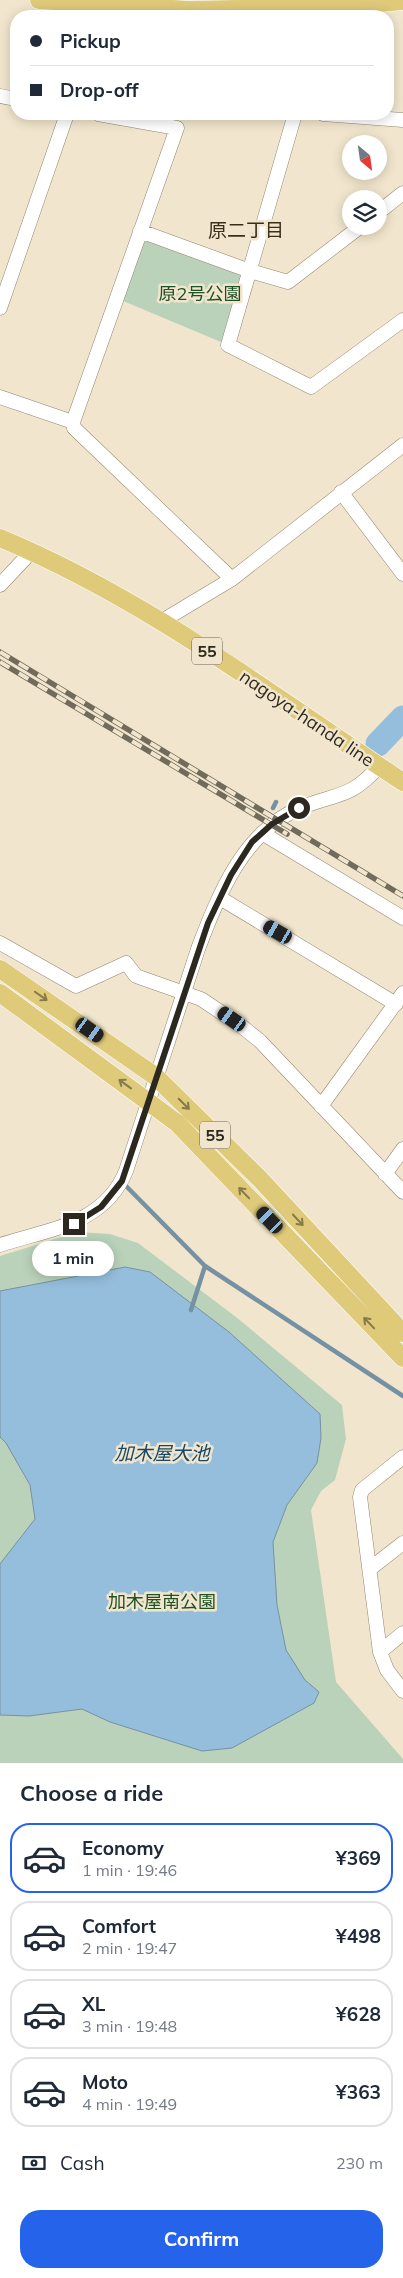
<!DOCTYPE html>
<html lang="en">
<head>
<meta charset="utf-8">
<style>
  body { margin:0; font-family:Mulish,"Noto Sans JP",sans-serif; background:#f6f6f7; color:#1f2937; height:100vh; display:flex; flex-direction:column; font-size:19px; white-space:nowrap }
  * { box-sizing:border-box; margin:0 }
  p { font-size:16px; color:#747a83 }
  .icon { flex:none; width:28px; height:28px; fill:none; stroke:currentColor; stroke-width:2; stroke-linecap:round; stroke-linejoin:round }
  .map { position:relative; height:1763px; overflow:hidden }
  .details { display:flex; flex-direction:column; background:#fff; flex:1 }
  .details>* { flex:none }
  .guide { position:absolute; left:10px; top:10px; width:384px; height:110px; border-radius:20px; box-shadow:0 2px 12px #0003; display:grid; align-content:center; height:110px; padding:0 20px; background:#fff }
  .needle { width:32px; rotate:151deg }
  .fabs { position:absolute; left:342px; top:135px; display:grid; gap:10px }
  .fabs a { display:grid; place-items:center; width:45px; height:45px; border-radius:50%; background:#fff; box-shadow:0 2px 12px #0003; font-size:25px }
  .end { position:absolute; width:22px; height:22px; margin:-11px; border:6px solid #2c281f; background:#fff; box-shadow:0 0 0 2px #fff }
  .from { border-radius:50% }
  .bubble { position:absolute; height:35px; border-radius:18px; background:#fff; box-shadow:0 2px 12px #0003; font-size:16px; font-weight:700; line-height:35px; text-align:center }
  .car { position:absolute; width:15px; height:30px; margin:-15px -8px; border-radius:6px; box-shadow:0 0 4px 1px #0007; background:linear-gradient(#222 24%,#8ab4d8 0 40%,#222 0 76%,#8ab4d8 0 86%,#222 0) }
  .guide b { display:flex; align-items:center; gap:18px; height:48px; font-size:19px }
  .guide b+b { border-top:1px solid #e0e1e3 }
  .guide i { width:12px; height:12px; background:#1f2937 }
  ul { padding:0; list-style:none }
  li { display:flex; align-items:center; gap:15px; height:70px; margin:0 10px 8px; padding:0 10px; border:2px solid #e0e1e3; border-radius:20px }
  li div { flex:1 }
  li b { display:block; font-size:19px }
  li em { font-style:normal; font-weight:700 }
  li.selected { border-color:#2563eb }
  li>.icon { width:45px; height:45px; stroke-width:1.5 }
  h2 { padding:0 20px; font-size:22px; line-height:60px }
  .pay { display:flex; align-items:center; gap:12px; height:55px; padding:0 20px; font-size:19px }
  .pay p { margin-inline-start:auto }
  .cta { display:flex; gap:10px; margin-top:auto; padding:10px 20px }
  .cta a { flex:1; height:58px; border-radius:20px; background:#2563eb; color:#fff; font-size:20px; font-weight:700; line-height:58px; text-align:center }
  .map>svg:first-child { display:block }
  .green { fill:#bad2ba }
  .water { fill:#95bedc; stroke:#7691a3 }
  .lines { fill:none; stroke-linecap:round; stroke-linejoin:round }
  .stream { stroke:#7691a3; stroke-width:4.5 }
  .river { stroke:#95bedc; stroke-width:25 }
  .minor-casing { stroke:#918670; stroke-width:15 }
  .major-casing { stroke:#fff; stroke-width:19 }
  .minor { stroke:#fff; stroke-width:14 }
  .major { stroke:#dfca7a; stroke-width:18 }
  .rail-casing { stroke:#716b5c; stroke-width:5.5 }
  .rail { stroke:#f1e6cd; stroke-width:4; stroke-dasharray:11; stroke-linecap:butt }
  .oneway { stroke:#86794c }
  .route { stroke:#2c281f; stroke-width:6 }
  .labels { text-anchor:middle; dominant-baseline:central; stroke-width:5; stroke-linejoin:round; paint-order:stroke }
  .shield { fill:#f1e6cd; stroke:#676153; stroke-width:1 }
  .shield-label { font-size:16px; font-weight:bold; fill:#2c281f }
  .park-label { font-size:18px; fill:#1e5125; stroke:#f1e6cd }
  .street-label { font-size:18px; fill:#2c281f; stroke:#f1e6cd }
  .neighbourhood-label { font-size:19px; fill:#39301c; stroke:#f1e6cd }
  .water-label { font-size:19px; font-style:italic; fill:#184867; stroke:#f1e6cd }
</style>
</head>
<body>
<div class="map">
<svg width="403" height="1763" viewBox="0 0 403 1763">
  <rect width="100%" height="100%" fill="#f1e6cd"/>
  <path class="green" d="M 140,231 L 250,271 L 228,345 L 116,298 Z
    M 77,1232 L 110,1234 L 138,1243 L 236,1317 L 342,1405 L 346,1439 L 335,1480 L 321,1491 L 311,1510 L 336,1682 L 403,1759 L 403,1763 L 0,1763 L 0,1256 Z"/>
  <path class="water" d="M 125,1267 L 150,1272 L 229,1332 L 320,1414 L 321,1438 L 317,1463 L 287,1505 L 273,1542 L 277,1605 L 286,1650 L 305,1680 L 319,1692 L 314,1703 L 232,1748 L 202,1751 L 110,1722 L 82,1709 L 29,1716 L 0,1715 L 0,1564 L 35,1519 L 30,1485 L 6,1443 L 0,1437 L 0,1291 Z"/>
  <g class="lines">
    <path class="stream" d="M 374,748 L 378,744
      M 273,808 L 276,802
      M 127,1187 L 205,1266 L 403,1396
      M 191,1310 L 205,1266"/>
    <path class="river" d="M 378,744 L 403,718"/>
    <defs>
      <path id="minor" d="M 0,96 L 16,99
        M 98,114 L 177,128 L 73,422 L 74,428 L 232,579
        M 295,114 L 228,345 L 311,387 L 403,320
        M 323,114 L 403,120
        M 379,212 L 403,193
        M 140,231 L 250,271 L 288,282 L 361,226
        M 0,308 L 67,114
        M 0,397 L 73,422
        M 341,492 L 403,574
        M 0,585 L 32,551
        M 162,621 L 232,579 L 403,445
        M 262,833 L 403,918
        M 220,898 L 396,1004
        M 0,943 L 76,986 L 126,963 L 136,976 L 201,999 L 240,1025 L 260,1041 L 403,1192
        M 321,1106 L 403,993
        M 385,1174 L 403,1149
        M 0,1245 C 48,1229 104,1225 126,1171 L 198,949 C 219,894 243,832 300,808 C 336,793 351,799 379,766
        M 403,1457 L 362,1490 L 360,1497 L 380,1652 L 387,1670 L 403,1691
        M 371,1568 L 403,1543
        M 380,1652 L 403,1633"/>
      <path id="major" d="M 39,0 L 188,10 L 332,7 L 403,1
        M 0,538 C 145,598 273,696 403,782
        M 0,969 L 155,1076 L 260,1179 L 403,1333
        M 0,993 L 177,1123 L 403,1358"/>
    </defs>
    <use href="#minor" class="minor-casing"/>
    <use href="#major" class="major-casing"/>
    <use href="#minor" class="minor"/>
    <use href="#major" class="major"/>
    <defs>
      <path id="rail" d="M 0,652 L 403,896
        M 0,662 L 287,834"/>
    </defs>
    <use href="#rail" class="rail-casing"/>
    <use href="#rail" class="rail"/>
  </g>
  <defs><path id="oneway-shaft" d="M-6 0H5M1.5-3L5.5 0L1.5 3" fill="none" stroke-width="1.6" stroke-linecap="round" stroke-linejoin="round" transform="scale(1.25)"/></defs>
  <g class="oneway">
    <use href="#oneway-shaft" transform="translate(41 996) rotate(35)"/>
    <use href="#oneway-shaft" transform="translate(125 1084) rotate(-144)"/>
    <use href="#oneway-shaft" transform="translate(184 1104) rotate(45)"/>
    <use href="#oneway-shaft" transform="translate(244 1193) rotate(-134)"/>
    <use href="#oneway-shaft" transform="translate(298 1220) rotate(47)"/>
    <use href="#oneway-shaft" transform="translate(369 1323) rotate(-134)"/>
  </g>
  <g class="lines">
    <path class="route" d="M 74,1224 L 101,1207 L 122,1181 L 208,923 L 231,875 L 252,842 L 272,824 L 299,808"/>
  </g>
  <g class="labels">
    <g class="shield">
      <rect x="192" y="637.5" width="30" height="27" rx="4"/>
      <rect x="200" y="1121.5" width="30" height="27" rx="4"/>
    </g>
    <g class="shield-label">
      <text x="207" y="651">55</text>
      <text x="215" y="1135">55</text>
    </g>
    <g class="park-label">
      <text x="200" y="293">原2号公園</text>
      <text x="162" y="1601">加木屋南公園</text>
    </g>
    <g class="street-label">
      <text transform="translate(307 718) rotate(34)">nagoya-handa line</text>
    </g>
    <g class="neighbourhood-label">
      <text x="246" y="230">原二丁目</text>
    </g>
    <g class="water-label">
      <text x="162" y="1453">加木屋大池</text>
    </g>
  </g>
</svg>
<div class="fabs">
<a><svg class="needle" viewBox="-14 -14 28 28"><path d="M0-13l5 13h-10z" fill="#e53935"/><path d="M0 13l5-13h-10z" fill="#747a83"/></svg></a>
<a><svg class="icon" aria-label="layers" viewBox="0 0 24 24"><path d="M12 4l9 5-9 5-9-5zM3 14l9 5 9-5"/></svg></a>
</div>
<i class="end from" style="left:299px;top:808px"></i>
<i class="end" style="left:74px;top:1224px"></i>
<div class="bubble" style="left:32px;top:1241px;width:82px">1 min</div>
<i class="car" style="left:278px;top:932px;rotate:300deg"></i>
<i class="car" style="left:232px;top:1019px;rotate:305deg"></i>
<i class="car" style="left:90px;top:1030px;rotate:125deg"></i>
<i class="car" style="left:270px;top:1220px;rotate:316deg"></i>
<div class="guide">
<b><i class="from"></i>Pickup</b>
<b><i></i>Drop-off</b>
</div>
</div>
<section class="details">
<h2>Choose a ride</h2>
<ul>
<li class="selected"><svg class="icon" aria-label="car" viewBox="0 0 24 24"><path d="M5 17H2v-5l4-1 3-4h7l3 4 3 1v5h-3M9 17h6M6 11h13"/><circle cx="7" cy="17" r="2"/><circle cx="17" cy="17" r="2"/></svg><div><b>Economy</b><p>1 min · 19:46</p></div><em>¥369</em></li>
<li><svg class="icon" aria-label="car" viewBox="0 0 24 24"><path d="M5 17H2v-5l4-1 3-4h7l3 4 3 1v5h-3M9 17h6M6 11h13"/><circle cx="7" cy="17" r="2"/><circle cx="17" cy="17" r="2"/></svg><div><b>Comfort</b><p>2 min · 19:47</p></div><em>¥498</em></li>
<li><svg class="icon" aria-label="car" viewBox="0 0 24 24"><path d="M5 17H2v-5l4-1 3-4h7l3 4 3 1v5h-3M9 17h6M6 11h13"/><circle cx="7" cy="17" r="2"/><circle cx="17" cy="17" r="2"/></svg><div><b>XL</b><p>3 min · 19:48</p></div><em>¥628</em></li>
<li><svg class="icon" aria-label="car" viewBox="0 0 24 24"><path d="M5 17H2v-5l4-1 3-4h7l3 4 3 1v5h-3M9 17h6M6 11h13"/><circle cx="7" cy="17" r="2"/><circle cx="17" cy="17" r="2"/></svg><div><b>Moto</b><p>4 min · 19:49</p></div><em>¥363</em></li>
</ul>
<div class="pay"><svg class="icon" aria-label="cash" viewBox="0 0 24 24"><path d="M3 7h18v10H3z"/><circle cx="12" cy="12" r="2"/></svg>Cash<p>230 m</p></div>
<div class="cta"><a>Confirm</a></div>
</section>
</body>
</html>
